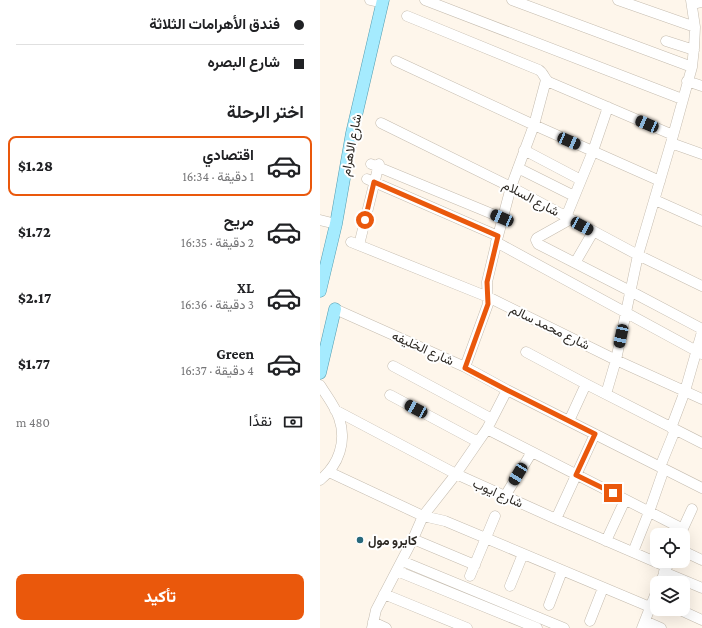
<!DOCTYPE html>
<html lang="ar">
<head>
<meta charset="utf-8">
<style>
  body { margin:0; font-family:"Crimson Pro",Vazirmatn,serif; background:#f6f6f6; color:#202124; direction:rtl; height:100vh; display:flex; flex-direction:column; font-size:15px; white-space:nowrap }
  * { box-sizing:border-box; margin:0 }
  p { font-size:13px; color:#757577 }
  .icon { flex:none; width:22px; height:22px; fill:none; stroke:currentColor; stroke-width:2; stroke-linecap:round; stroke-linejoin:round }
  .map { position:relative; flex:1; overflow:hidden; direction:ltr }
  .panel { display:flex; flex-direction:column; background:#fff; width:320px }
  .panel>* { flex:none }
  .banner { display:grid; align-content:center; height:88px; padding:0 16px; background:#fff }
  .fabs { position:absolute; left:330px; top:528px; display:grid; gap:8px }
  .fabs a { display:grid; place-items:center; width:40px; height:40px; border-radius:8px; background:#fff; box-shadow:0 4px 16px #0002; font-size:20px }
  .end { position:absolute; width:18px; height:18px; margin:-9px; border:5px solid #ea580c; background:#fff; box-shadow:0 0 0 2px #fff }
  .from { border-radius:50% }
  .car { position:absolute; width:12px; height:24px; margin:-12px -6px; border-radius:5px; box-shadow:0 0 3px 1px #0007; background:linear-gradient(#222 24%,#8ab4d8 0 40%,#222 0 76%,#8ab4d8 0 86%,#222 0) }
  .banner b { display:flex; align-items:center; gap:14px; height:38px; font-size:15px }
  .banner b+b { border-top:1px solid #e0e0e0 }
  .banner i { width:10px; height:10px; background:#202124 }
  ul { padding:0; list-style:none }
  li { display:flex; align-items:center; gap:12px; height:60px; margin:0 8px 6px; padding:0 8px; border:2px solid transparent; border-radius:8px }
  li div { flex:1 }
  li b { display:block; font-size:15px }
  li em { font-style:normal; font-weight:800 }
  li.current { border-color:#ea580c }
  li>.icon { width:36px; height:36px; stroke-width:1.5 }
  h2 { padding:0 16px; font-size:18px; line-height:48px }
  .pay { display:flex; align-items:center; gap:10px; height:44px; padding:0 16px; font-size:15px }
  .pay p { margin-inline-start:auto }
  .button { display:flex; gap:8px; margin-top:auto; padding:8px 16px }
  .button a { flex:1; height:46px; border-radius:8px; background:#ea580c; color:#fff; font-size:16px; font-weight:800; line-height:46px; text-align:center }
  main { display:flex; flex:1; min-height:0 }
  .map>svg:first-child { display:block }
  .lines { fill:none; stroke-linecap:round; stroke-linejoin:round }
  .minor-casing { stroke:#c5bcaf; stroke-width:11 }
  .major-casing { stroke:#549eb2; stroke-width:13 }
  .minor { stroke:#fff; stroke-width:10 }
  .major { stroke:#a5ebfe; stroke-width:12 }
  .route { stroke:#ea580c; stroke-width:5 }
  .poi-dot { fill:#27697c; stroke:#fff; stroke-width:1.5 }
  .labels { text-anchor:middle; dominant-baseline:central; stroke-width:4; stroke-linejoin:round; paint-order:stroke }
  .street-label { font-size:13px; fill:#2d2924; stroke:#fff }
  .poi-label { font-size:13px; font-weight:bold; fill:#2d2924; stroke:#fff; text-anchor:start }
</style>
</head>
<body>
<main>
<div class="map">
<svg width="382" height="628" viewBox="0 0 382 628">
  <rect width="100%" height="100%" fill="#fef6eb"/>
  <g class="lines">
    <defs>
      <path id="minor" d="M 50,0 L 63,3
        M 105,0 L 362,99
        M 192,0 L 372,67
        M 298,0 L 375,27
        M 372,4 L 382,2
        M 87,16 L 219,70 C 224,73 224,79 229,82 L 353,135
        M 346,41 L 374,50
        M 76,61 L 214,125 L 340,181
        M 367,81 L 382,86
        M 61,123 L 191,187 L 318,255 L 382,286
        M 351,143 L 382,154
        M 204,150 L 261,180
        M 51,164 L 182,218
        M 198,168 L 254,196
        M 47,179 L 178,236
        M 335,200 L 382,221
        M 246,217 L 273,151 L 288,107
        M 251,219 L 217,238 L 216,240 L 218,244 L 310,291 L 382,329
        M 0,220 L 16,224
        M 31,242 L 168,297 L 296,360 L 382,399
        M 176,242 L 382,354
        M 39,245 L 59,164
        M 255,263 L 273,232
        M 15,309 L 145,367 L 187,390 L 382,488
        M 206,352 L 266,384 L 382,443
        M 73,366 L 172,419
        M 145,367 L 168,304 L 167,282 L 178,236 L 191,187 L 214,125 L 226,80
        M 0,385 C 6,395 15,406 19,418 C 27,441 19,465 0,480
        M 286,394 L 296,360 L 318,255 L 351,143 L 372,67 L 374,48 L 375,27 L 371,0
        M 70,395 L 158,442
        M 15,410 L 136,474 L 236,519 L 347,567
        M 249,421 L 266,384
        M 351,428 L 365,391 L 382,332
        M 167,429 L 363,529
        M 340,467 L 355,430
        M 9,472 L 103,516 L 125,521 L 330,607
        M 185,496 L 212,452
        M 236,519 L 275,434
        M 360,535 L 372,509
        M 93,539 L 155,565
        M 286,541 L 305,500
        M 363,551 L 382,560
        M 313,552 L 329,512 L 344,469
        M 82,561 L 244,628
        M 77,571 L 217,628
        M 344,572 L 382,588
        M 150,576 L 175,516
        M 340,583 L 347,567
        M 190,586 L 203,554
        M 64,594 L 147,628
        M 229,605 L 242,571
        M 358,609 L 382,620
        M 270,621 L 283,588
        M 325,621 L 341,628
        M 53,622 L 66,628
        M 52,628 L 56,610 L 93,539 L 103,516 L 136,474 L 158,442 L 167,429 L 187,390
        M 322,628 L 337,590"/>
      <path id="major" d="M 0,291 L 16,224 L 32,133 L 63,0
        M 0,373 L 15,309"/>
    </defs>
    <use href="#minor" class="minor-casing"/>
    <use href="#major" class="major-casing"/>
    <use href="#minor" class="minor"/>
    <use href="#major" class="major"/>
  </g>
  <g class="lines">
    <path class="route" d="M 45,220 L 54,182 L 178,236 L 167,282 L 168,304 L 145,368 L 187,390 L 275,434 L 256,475 L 293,493"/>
  </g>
  <circle class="poi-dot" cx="40" cy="540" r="4"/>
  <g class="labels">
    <g class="street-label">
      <text transform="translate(31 145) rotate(-79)">شارع الاهرام</text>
      <text transform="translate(211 198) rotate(28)">شارع السلام</text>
      <text transform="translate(230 327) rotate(26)">شارع محمد سالم</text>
      <text transform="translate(103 348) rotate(24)">شارع الخليفه</text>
      <text transform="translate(178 493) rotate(24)">شارع ايوب</text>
    </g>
    <g class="poi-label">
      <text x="48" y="540">كايرو مول</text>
    </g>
  </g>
</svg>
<div class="fabs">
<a><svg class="icon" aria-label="locate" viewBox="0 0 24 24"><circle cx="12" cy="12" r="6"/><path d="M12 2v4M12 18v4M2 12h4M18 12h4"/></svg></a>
<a><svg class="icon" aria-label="layers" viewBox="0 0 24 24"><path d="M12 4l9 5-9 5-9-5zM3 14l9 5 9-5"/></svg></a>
</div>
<i class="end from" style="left:45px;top:220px"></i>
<i class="end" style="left:293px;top:493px"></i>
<i class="car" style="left:327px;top:124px;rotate:293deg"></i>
<i class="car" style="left:249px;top:141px;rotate:113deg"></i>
<i class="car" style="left:182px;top:218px;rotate:293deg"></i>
<i class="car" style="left:262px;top:226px;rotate:118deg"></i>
<i class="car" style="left:301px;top:336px;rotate:192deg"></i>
<i class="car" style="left:96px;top:409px;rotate:298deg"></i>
<i class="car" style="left:198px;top:474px;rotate:211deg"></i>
</div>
<section class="panel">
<div class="banner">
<b><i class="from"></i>فندق الأهرامات الثلاثة</b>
<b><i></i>شارع البصره</b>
</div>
<h2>اختر الرحلة</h2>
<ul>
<li class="current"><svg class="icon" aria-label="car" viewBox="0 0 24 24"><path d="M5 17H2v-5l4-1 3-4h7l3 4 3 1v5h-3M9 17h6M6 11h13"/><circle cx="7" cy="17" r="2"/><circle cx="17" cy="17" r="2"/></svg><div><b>اقتصادي</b><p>1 دقيقة · 16:34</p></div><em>$1.28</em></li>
<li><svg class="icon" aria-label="car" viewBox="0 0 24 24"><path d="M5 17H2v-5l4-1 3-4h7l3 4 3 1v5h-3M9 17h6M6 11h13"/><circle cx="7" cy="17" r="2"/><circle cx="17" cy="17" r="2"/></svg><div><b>مريح</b><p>2 دقيقة · 16:35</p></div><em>$1.72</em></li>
<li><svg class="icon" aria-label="car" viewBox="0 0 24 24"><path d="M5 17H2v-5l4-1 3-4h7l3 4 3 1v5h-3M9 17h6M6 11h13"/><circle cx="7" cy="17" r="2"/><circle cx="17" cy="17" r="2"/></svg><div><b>XL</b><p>3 دقيقة · 16:36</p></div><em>$2.17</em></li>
<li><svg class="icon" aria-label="car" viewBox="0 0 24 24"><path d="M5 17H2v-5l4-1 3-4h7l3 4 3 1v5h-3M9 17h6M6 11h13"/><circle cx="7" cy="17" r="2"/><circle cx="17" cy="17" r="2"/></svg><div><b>Green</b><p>4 دقيقة · 16:37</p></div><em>$1.77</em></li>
</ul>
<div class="pay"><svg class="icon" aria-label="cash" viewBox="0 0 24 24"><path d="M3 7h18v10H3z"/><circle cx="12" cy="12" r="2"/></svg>نقدًا<p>480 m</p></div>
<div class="button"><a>تأكيد</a></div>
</section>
</main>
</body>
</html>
